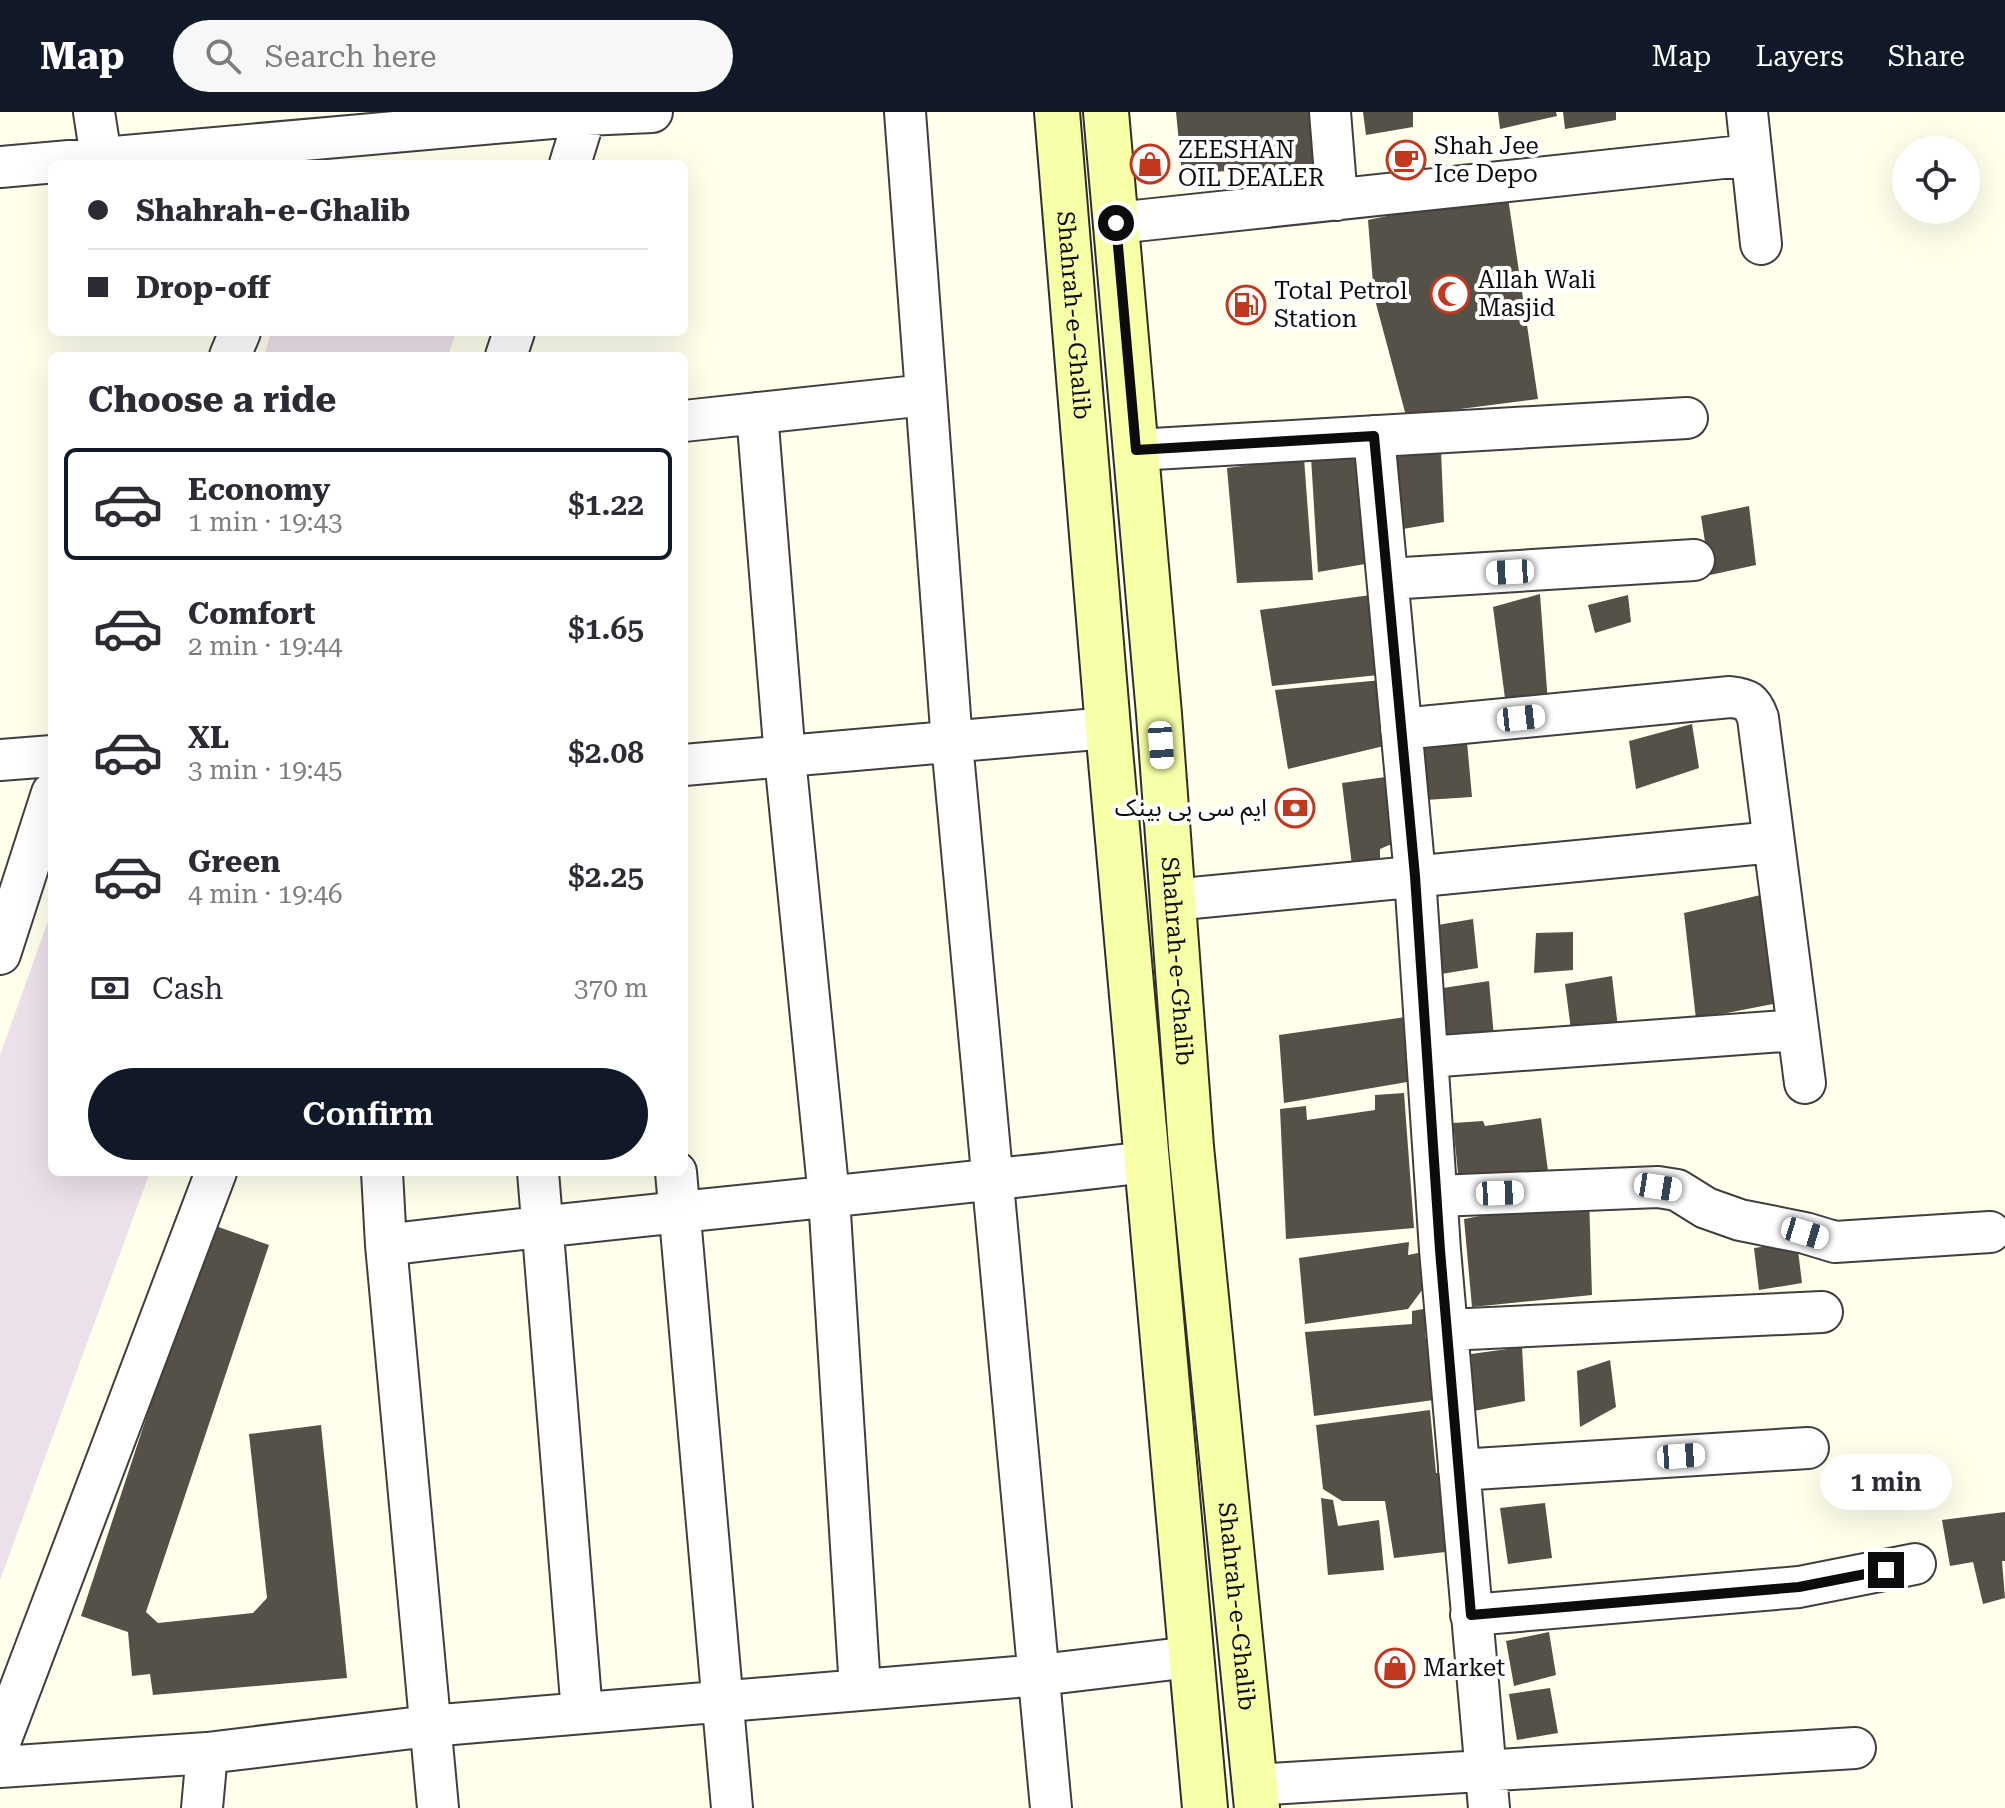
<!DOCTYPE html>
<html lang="en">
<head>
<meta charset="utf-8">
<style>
  body { margin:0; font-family:"Roboto Serif","Noto Sans Arabic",serif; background:#f7f7f7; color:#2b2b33; height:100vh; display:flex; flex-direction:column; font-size:30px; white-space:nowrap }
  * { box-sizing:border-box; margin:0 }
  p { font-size:26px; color:#7c7c81 }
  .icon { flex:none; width:44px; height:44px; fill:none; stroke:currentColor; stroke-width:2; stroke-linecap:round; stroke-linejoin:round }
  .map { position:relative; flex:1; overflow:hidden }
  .panel { position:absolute; left:48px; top:240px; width:640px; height:824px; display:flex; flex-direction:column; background:#fff; border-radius:12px; box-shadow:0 8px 32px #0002 }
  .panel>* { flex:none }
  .hud { position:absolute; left:48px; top:48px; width:640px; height:176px; border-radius:12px; box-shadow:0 8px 32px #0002; display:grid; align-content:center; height:176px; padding:0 40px; background:#fff }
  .controls { position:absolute; left:1892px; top:24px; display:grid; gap:16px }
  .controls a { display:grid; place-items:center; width:88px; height:88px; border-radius:50%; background:#fff; box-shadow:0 8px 32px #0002; font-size:40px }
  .end { position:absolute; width:36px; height:36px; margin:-18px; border:10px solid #0c0c0c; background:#fff; box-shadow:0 0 0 4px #fff }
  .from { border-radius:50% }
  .bubble { position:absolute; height:56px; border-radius:28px; background:#fff; box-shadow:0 8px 32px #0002; font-size:26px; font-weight:600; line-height:56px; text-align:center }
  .car { position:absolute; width:24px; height:48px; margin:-24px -12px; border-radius:10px; box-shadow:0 0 6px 2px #0007; background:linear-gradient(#fff 24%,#345 0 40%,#fff 0 76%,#345 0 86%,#fff 0) }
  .hud b { display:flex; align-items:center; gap:28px; height:76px; font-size:30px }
  .hud b+b { border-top:2px solid #e1e1e2 }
  .hud i { width:20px; height:20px; background:#2b2b33 }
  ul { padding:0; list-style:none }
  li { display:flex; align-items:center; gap:24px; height:112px; margin:0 16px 12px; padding:0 24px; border:4px solid transparent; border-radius:12px }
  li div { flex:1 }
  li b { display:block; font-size:30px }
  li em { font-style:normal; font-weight:600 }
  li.selected { border-color:#111827 }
  li>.icon { width:72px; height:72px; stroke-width:1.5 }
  h2 { padding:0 40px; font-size:36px; line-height:96px }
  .pay { display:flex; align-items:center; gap:20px; height:88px; padding:0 40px; font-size:30px }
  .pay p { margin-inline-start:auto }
  .action { display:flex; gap:16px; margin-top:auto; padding:16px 40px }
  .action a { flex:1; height:92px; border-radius:48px; background:#111827; color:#fff; font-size:32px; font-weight:600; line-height:92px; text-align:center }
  header { display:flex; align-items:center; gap:48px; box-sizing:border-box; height:112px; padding:0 40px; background:#111827; color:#fff }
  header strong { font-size:38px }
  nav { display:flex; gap:44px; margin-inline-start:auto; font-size:28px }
  .search { width:560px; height:72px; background:#f7f7f7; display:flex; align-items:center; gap:20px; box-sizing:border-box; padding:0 28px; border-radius:44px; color:#7c7c81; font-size:30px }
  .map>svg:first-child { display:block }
  .industrial { fill:#ece0eb }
  .building { fill:#555048 }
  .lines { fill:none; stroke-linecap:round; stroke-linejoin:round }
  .street-casing { stroke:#3f3f3f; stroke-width:44 }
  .secondary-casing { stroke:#2e2e2e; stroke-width:48 }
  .street { stroke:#fff; stroke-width:40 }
  .secondary { stroke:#f7ffa7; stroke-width:44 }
  .route { stroke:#0c0c0c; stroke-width:10 }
  .labels { text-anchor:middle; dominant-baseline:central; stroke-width:8; stroke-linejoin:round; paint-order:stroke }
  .poi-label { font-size:24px; fill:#0c0c0c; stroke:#fff; text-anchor:start }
  .street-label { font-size:24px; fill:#0c0c0c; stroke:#fff }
</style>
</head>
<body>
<header>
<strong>Map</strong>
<div class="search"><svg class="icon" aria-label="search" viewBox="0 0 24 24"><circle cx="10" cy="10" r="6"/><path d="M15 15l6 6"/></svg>Search here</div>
<nav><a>Map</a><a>Layers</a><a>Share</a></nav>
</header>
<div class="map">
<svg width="2005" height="1696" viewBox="0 0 2005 1696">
  <rect width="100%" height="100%" fill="#ffffec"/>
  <path class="industrial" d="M 271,220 L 456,220 L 448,244 L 264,244 Z
    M 52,798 L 52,1060 L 150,1060 L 0,1468 L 0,943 Z"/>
  <path class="building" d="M 1176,0 L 1315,0 L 1318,53 L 1182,62 Z
    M 1363,0 L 1413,0 L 1413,15 L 1366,23 Z
    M 1498,0 L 1556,0 L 1557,4 L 1500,17 Z
    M 1563,0 L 1616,0 L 1616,8 L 1565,17 Z
    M 1507,79 L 1538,287 L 1406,304 L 1374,184 L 1368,108 Z
    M 1363,338 L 1377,450 L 1318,460 L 1311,345 Z
    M 1441,338 L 1444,410 L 1397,418 L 1390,346 Z
    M 1304,346 L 1313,468 L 1237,471 L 1227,356 Z
    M 1749,394 L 1756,453 L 1710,463 L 1701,404 Z
    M 1378,482 L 1388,562 L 1272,574 L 1260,498 Z
    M 1540,482 L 1548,592 L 1506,594 L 1493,495 Z
    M 1628,483 L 1631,510 L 1595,521 L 1588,493 Z
    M 1382,568 L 1388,633 L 1288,657 L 1275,578 Z
    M 1692,612 L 1699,656 L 1636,677 L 1629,629 Z
    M 1467,630 L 1472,685 L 1425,688 L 1421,632 Z
    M 1400,663 L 1408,725 L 1380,737 L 1380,755 L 1353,762 L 1342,671 Z
    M 1769,781 L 1778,891 L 1696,907 L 1684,801 Z
    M 1473,807 L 1478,856 L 1435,863 L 1432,814 Z
    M 1573,820 L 1573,858 L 1534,861 L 1536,821 Z
    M 1612,864 L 1618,916 L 1572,925 L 1565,872 Z
    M 1489,869 L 1494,925 L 1445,931 L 1443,876 Z
    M 1413,904 L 1419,968 L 1284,991 L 1279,923 Z
    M 1404,981 L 1414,1116 L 1286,1127 L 1280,997 L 1306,994 L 1307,1008 L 1375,998 L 1375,983 Z
    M 1541,1006 L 1548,1059 L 1459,1072 L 1453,1011 L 1483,1009 L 1485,1014 Z
    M 1589,1084 L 1592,1183 L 1472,1195 L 1464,1107 Z
    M 210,1112 L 269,1133 L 146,1500 L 158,1511 L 253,1501 L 267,1486 L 249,1322 L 321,1313 L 347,1566 L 153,1583 L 150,1562 L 132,1564 L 128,1520 L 81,1504 Z
    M 1409,1130 L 1408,1143 L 1428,1139 L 1431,1166 L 1408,1197 L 1305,1212 L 1299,1146 Z
    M 1797,1130 L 1802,1171 L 1759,1178 L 1754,1136 Z
    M 1429,1196 L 1430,1208 L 1425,1220 L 1434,1288 L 1314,1304 L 1305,1220 L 1412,1212 L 1412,1199 Z
    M 1522,1235 L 1525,1289 L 1474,1299 L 1471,1242 Z
    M 1610,1248 L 1616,1295 L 1580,1315 L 1577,1259 Z
    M 1430,1298 L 1436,1361 L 1446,1361 L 1454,1439 L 1394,1446 L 1385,1389 L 1342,1389 L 1323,1377 L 1316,1313 Z
    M 1321,1386 L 1333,1388 L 1338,1414 L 1379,1408 L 1384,1458 L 1328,1463 Z
    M 1545,1391 L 1552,1446 L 1508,1452 L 1500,1396 Z
    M 2005,1400 L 2005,1449 L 2002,1449 L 2005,1486 L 1983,1492 L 1973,1450 L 1950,1454 L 1942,1408 Z
    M 1549,1520 L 1556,1563 L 1514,1574 L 1506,1529 Z
    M 1550,1576 L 1558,1621 L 1517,1628 L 1509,1582 Z"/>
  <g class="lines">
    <defs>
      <path id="street" d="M 94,0 L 101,45
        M 905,0 L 952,631 L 1051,1696
        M 1330,0 L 1337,88
        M 1747,0 L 1761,132
        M 570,52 L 586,0
        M 0,55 L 586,3 L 652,0
        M 1116,111 L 1751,43
        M 230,244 L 240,220
        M 506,244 L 514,220
        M 757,301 L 785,646 L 829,1085 L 860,1577
        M 684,309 L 926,283
        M 1374,324 L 1415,764 L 1440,1138 L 1489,1696
        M 1136,338 L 1687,306
        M 1388,467 L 1694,448
        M 1401,617 L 1730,585 C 1747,587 1752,589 1758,606 L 1805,971
        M 0,648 L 52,644
        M 684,653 L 1108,616
        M 1172,788 L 1774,730
        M 0,842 L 52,681
        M 1427,945 L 1798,918
        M 382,1060 L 386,1133 L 438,1696
        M 538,1060 L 582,1601
        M 676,1060 L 732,1696
        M 1437,1084 L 1658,1075 L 1677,1078 L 1706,1096 L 1740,1108 L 1805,1121 L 1835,1130 L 1990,1120
        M 386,1133 C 639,1101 893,1081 1146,1050
        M 1447,1218 L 1822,1200
        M 1459,1358 L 1808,1336
        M 1471,1503 L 1799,1475 L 1915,1452
        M 0,1630 L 216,1060
        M 0,1655 L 207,1641 L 429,1614 L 1040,1563 L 1191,1545
        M 1255,1673 L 1855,1636
        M 202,1696 L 207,1641"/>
      <g id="secondary">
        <path id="s1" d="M 1057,0 L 1108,616 L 1205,1696"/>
        <path id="s2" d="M 1106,0 L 1159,602 L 1191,1035 L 1257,1696"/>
      </g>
    </defs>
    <use href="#street" class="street-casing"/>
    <use href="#secondary" class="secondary-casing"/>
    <use href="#street" class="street"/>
    <use href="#secondary" class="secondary"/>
  </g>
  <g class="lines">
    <path class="route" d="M 1116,111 L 1136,338 L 1374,324 L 1415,764 L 1440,1138 L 1471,1503 L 1799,1475 L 1886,1458"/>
  </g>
  <defs>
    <symbol id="cafe-ring" viewBox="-11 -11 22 22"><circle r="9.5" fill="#fff" stroke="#c1381f" stroke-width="1.5"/><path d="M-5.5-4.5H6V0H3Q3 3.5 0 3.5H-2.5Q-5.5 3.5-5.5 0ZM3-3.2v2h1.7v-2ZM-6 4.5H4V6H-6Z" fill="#c1381f"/></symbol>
    <symbol id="shop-ring" viewBox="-11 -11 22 22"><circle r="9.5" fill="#fff" stroke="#c1381f" stroke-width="1.5"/><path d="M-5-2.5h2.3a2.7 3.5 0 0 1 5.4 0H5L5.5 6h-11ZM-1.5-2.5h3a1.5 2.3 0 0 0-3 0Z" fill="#c1381f"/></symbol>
    <symbol id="mosque-ring" viewBox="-11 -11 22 22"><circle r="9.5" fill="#fff" stroke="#c1381f" stroke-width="1.5"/><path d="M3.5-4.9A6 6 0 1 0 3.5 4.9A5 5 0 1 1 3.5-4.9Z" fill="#c1381f"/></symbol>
    <symbol id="fuel-ring" viewBox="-11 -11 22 22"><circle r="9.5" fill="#fff" stroke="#c1381f" stroke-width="1.5"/><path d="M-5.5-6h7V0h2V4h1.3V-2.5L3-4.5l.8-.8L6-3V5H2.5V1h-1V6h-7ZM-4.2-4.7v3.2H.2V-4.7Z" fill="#c1381f"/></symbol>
    <symbol id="bank-ring" viewBox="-11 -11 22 22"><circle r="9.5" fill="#fff" stroke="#c1381f" stroke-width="1.5"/><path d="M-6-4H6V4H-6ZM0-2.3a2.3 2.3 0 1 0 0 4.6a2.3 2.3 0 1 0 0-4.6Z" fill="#c1381f"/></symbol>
  </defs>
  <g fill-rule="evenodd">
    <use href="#cafe-ring" x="1384" y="26" width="44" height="44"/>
    <use href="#shop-ring" x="1128" y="30" width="44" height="44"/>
    <use href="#mosque-ring" x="1428" y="160" width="44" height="44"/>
    <use href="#fuel-ring" x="1224" y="171" width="44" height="44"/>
    <use href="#bank-ring" x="1273" y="674" width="44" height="44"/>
    <use href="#shop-ring" x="1373" y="1534" width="44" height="44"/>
  </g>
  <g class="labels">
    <g class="poi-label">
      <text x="1434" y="34">Shah Jee<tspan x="1434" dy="28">Ice Depo</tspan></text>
      <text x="1178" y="38">ZEESHAN<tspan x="1178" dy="28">OIL DEALER</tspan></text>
      <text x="1478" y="168">Allah Wali<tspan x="1478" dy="28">Masjid</tspan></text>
      <text x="1274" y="179">Total Petrol<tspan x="1274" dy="28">Station</tspan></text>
      <text x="1267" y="696" text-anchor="end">ایم سی بی بینک</text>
      <text x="1423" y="1556">Market</text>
    </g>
    <g class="street-label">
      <text stroke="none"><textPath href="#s1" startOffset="204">Shahrah-e-Ghalib</textPath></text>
      <text stroke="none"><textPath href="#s2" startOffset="852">Shahrah-e-Ghalib</textPath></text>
      <text stroke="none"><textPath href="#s2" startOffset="1500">Shahrah-e-Ghalib</textPath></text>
    </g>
  </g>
</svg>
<div class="controls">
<a><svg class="icon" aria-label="locate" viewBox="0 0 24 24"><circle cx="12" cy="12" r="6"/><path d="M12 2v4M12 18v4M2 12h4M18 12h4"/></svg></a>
</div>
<i class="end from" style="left:1116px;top:111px"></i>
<i class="end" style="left:1886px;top:1458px"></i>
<div class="bubble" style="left:1820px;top:1342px;width:132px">1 min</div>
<i class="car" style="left:1510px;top:460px;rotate:267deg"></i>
<i class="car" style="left:1521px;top:606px;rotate:84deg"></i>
<i class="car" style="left:1161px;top:633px;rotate:176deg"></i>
<i class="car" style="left:1658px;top:1075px;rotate:99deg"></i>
<i class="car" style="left:1500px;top:1081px;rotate:88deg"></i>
<i class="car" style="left:1805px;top:1121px;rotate:107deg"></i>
<i class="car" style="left:1681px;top:1344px;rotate:86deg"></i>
<div class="hud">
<b><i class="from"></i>Shahrah-e-Ghalib</b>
<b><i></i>Drop-off</b>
</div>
<section class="panel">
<h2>Choose a ride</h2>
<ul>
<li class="selected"><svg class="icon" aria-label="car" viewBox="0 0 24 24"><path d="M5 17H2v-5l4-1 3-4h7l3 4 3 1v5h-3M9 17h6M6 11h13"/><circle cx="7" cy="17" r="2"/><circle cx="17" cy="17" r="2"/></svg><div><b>Economy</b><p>1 min · 19:43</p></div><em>$1.22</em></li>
<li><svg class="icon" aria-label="car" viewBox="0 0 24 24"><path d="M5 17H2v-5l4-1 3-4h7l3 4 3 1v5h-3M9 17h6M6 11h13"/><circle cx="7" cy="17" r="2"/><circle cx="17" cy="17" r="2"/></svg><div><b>Comfort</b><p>2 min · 19:44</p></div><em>$1.65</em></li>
<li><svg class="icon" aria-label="car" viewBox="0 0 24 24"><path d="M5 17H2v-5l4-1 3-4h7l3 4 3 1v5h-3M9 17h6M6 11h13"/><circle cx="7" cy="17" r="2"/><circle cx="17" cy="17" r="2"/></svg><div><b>XL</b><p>3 min · 19:45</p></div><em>$2.08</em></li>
<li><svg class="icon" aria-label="car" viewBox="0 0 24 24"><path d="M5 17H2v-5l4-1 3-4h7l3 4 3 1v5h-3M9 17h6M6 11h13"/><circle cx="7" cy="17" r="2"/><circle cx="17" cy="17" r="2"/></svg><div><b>Green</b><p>4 min · 19:46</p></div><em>$2.25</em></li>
</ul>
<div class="pay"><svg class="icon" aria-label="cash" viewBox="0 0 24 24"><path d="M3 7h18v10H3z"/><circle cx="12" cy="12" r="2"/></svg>Cash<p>370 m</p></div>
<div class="action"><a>Confirm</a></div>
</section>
</div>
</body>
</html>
